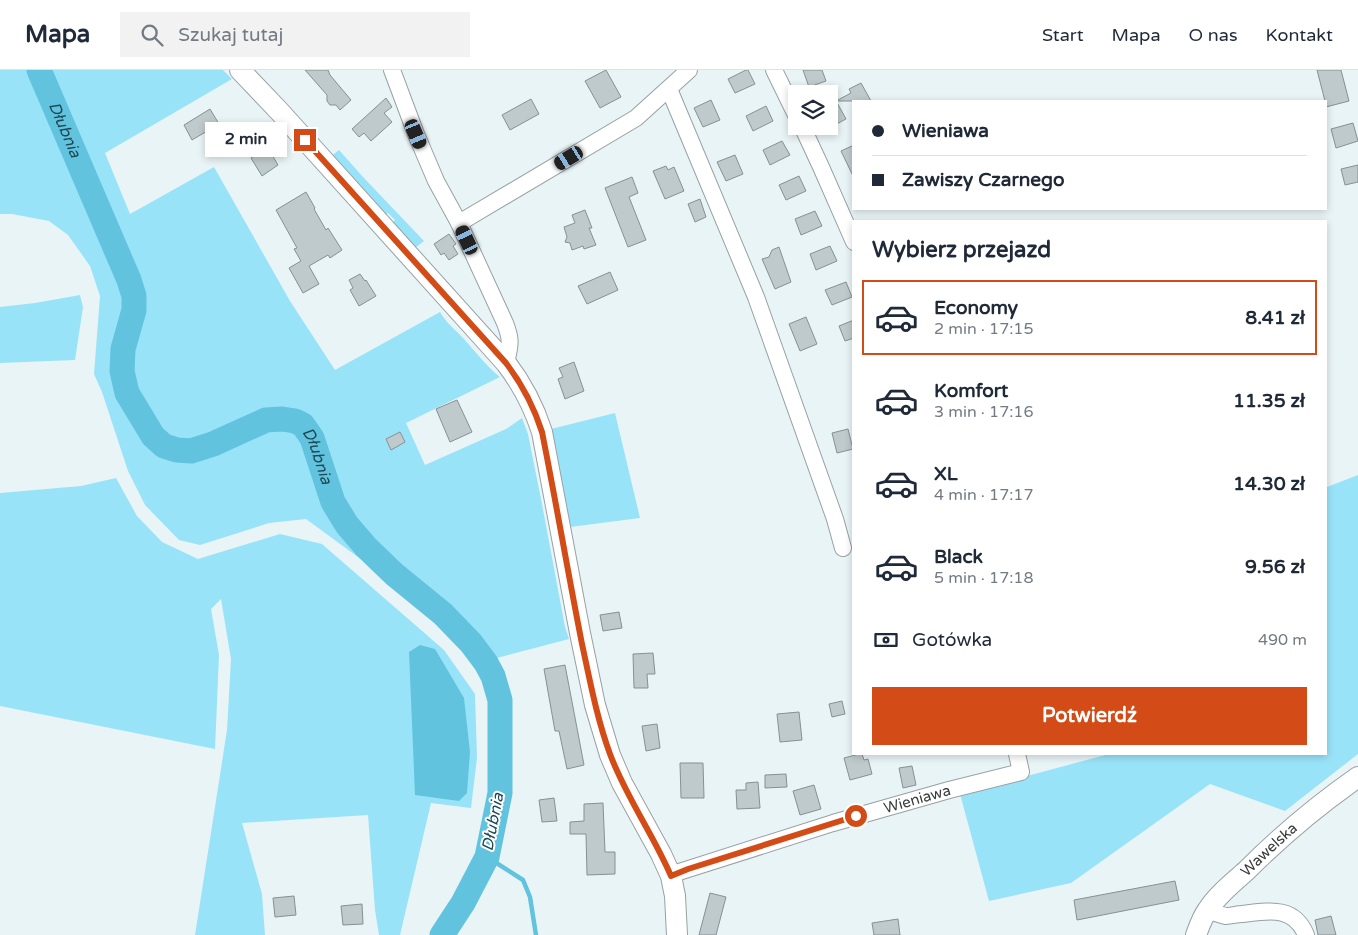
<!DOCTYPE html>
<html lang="pl">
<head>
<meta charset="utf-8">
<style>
  body { margin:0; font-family:"Varela Round",sans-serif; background:#f2f2f3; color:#1f2937; height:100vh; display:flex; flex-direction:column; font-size:19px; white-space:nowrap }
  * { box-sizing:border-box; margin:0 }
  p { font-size:16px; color:#747a83 }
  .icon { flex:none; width:28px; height:28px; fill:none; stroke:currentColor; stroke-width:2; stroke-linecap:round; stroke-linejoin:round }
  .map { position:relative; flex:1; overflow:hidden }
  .side { position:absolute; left:852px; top:150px; width:475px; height:535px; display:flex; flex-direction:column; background:#fff; border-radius:0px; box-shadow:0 2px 8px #0003 }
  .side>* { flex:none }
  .top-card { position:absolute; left:852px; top:30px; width:475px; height:110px; border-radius:0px; box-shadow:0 2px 8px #0003; display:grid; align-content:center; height:110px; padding:0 20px; background:#fff }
  .buttons { position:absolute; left:788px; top:15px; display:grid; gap:10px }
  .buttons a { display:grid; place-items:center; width:50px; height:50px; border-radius:0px; background:#fff; box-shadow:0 2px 8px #0003; font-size:25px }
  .end { position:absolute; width:22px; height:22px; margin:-11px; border:6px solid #d34c17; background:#fff; box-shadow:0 0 0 2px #fff }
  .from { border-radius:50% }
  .bubble { position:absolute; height:35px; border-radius:0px; background:#fff; box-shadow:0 2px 8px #0003; font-size:16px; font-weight:800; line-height:35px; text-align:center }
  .car { position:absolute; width:15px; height:30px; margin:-15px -8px; border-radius:6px; box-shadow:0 0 4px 1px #0007; background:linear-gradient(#222 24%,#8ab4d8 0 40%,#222 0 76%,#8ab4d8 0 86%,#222 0) }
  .top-card b { display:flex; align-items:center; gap:18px; height:48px; font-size:19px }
  .top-card b+b { border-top:1px solid #e0e1e3 }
  .top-card i { width:12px; height:12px; background:#1f2937 }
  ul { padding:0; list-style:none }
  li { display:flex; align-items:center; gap:15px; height:75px; margin:0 10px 8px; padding:0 10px; border:2px solid transparent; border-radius:0px }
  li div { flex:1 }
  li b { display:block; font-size:19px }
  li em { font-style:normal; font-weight:800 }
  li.active { border-color:#d34c17 }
  li>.icon { width:45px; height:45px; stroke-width:1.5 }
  h2 { padding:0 20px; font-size:22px; line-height:60px }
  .pay { display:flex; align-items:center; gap:12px; height:55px; padding:0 20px; font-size:19px }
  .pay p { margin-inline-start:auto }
  .button { display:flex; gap:10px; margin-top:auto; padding:10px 20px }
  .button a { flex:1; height:58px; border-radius:0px; background:#d34c17; color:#fff; font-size:20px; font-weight:800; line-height:58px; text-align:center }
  header { display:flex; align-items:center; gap:30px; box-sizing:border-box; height:70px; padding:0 25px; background:#fff; border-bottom:1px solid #e0e1e3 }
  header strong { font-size:24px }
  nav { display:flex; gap:28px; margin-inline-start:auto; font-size:18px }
  .search { width:350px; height:45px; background:#f2f2f3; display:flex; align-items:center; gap:12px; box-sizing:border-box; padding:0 18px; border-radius:0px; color:#747a83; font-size:19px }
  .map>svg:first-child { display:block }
  .green { fill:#99e3f9 }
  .water { fill:#61c3de }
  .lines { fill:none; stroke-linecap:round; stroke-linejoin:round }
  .stream { stroke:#61c3de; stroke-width:4.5 }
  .river { stroke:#61c3de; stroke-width:25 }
  .building { fill:#bfcacd; stroke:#879094 }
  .minor-casing { stroke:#97a1a4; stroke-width:18 }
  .tertiary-casing { stroke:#97a1a4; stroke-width:22 }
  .minor { stroke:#fff; stroke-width:16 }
  .tertiary { stroke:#fff; stroke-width:20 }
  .route { stroke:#d34c17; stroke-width:6 }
  .labels { text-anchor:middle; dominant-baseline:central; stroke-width:4; stroke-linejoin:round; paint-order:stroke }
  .street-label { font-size:15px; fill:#383c3d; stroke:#fff }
  .water-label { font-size:16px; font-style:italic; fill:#1d4854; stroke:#fff }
</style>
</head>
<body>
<header>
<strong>Mapa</strong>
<div class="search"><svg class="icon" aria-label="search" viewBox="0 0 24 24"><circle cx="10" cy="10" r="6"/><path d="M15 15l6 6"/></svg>Szukaj tutaj</div>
<nav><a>Start</a><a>Mapa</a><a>O nas</a><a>Kontakt</a></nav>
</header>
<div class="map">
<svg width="1358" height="865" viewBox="0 0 1358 865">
  <rect width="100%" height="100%" fill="#e9f4f7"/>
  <path class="green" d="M 0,0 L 223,0 L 232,9 L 105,83 L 130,144 L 214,97 L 290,231 L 335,300 L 440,242 C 446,253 456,260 464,269 C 476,282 486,296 500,307 L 406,353 L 425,395 L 506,359 L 522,348 L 528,364 L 542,434 L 565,557 L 569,569 L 497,588 L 447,533 L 434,549 L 362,490 L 306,449 L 269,453 L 200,475 L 179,470 L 145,435 L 128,401 L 102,322 L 94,304 L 100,226 L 90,196 L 68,165 L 49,151 L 12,144 L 0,144 Z
    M 339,80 L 363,107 L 424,171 L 415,178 L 392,153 L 395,150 L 388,143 L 385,145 L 330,87 Z
    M 80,225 L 83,237 L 75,290 L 0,293 L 0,237 L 35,233 Z
    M 615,343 L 640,448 L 570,457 L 547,360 Z
    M 1358,405 L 1358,684 L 1285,741 L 1210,714 L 1071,813 L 989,831 L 960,724 L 1109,684 L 1326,684 L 1326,425 L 1327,417 Z
    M 116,408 L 137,446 L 162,472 L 198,489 L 280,464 L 322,474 L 444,580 L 475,624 L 477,688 L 471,738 L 431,733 L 400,865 L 379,865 L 375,840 L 368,745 L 242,753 L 262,824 L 265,865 L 195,865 L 227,660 L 231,589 L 221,529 L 211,539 L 219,585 L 215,679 L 0,636 L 0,423 L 81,416 Z"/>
  <path class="water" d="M 420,575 L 435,579 L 464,628 L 470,682 L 467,723 L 459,731 L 415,725 L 409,582 Z"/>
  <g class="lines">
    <path class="stream" d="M 487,787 L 523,810 L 530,827 L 536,865"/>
    <path class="river" id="s1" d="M 39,0 L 129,210 L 134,226 L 134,240 L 123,279 L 122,301 L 127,323 L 153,366 L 164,376 L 177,380 L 191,381 L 213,374 L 266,350 L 282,349 L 295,351 L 303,355 L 312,368 L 333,432 L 347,455 L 366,477 L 394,504 L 443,544 L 471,573 L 486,593 L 493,606 L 500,630 L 500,723 L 487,787 L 463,833 L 442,865"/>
  </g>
  <path class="building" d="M 305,0 L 328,0 L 330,5 L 351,30 L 340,40 L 336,35 L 330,35 L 327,31 L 327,25 Z
    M 606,0 L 621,27 L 600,38 L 585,11 Z
    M 746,0 L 748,0 L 755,14 L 735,23 L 728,9 Z
    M 803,0 L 822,0 L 826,11 L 809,17 Z
    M 1317,0 L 1341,0 L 1349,31 L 1326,37 L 1326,31 L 1325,31 Z
    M 861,13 L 871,31 L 836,31 L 851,23 L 849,19 Z
    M 829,18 L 846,49 L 829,58 Z
    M 386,28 L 392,37 L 384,43 L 392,52 L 371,71 L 364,63 L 359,67 L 352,59 Z
    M 531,29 L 539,44 L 510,60 L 502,45 Z
    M 711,30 L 720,50 L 703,57 L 694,38 Z
    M 766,36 L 773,51 L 753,61 L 746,46 Z
    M 210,39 L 219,54 L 192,70 L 184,55 Z
    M 1353,53 L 1358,71 L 1336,78 L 1331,59 Z
    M 239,57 L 246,69 L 224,82 L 217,70 Z
    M 782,71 L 790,85 L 770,95 L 763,80 Z
    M 854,75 L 854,108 L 841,81 Z
    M 268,78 L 278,95 L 262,106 L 251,88 Z
    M 735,85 L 743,104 L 726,111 L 717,92 Z
    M 1358,95 L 1358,112 L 1345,115 L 1341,99 Z
    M 666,96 L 668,100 L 674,97 L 684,121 L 665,129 L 653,101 Z
    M 799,106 L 806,121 L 786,130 L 779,115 Z
    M 632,107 L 638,123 L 629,127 L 646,170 L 628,177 L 605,118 Z
    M 306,122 L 315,138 L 314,139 L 326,160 L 328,158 L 342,180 L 330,188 L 328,185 L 309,196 L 319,214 L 303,223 L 289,198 L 301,191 L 294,179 L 297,178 L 276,140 Z
    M 700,129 L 706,147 L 695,152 L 688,134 Z
    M 585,140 L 592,158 L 589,158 L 596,175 L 584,179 L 583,176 L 572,180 L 570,173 L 565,172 L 567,167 L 564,157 L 575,153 L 572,145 Z
    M 815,141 L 822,156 L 801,165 L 795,149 Z
    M 449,164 L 456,174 L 453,176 L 458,184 L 449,190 L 444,183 L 441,185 L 434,174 Z
    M 830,176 L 837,191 L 816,200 L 810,184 Z
    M 779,177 L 791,212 L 775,219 L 762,189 L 769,187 L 772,180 Z
    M 610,202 L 618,220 L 587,234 L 578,216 Z
    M 360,204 L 365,211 L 366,210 L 376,226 L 359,236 L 350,220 L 353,218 L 349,210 Z
    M 846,212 L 852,227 L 832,235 L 825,220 Z
    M 806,247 L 817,274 L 800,281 L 789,254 Z
    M 854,250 L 854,268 L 845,271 L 839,256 Z
    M 574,292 L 584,321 L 565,329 L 558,309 L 563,307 L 559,298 Z
    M 457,330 L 472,362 L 450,372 L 436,339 Z
    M 848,359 L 853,379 L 837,383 L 832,363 Z
    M 400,362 L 405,372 L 391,380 L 386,369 Z
    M 619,542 L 622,558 L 603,561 L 600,545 Z
    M 653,583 L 655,604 L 647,604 L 648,618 L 634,618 L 633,584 Z
    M 565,595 L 584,695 L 567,699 L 559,661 L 555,661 L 544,599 Z
    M 842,631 L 845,644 L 832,647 L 829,634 Z
    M 799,642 L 802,670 L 780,672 L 777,644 Z
    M 657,654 L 660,678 L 646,681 L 642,656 Z
    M 859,684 L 862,684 L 864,690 L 868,689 L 872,704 L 850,710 L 844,688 Z
    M 680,693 L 703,693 L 704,728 L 681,728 Z
    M 912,696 L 916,715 L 903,718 L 899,698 Z
    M 786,704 L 787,717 L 765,718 L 765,705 Z
    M 758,712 L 760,738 L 737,739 L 736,720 L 746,720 L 746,713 Z
    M 814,715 L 821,739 L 800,745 L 793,721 Z
    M 554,728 L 557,751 L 542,752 L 539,730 Z
    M 603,733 L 605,782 L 615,782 L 615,804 L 587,805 L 586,764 L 570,764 L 570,752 L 584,751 L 584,734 Z
    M 1175,811 L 1179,830 L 1077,850 L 1074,830 Z
    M 710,823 L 726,827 L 716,865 L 699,865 Z
    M 294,826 L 296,845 L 275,847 L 273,828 Z
    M 362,834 L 363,854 L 343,855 L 341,836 Z
    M 1331,846 L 1336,865 L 1318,865 L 1315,850 Z
    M 898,849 L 900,865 L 874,865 L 872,853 Z"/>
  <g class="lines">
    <defs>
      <g id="minor">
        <path d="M 392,0 L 416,64 L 436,111 L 459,153 L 505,253 C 512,271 510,275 506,293"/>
        <path d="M 774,0 L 796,45"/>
        <path d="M 669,19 L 756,227 L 835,449 L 843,478"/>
        <path d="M 802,56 L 821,97 L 854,172"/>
        <path d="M 459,153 L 636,48 L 689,0"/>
        <path id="s2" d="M 671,806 L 679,802 L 833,753 L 949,720 L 1021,702 L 1017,684"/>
        <path d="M 1207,840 C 1213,842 1220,845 1226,846 C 1231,846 1237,844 1242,844 C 1268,841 1294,835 1306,865"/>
      </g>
      <g id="tertiary">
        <path d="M 240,0 L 280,42 L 506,293 C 522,314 534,337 542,362 L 580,563 L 595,635 L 610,685 L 622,713 L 661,784 L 671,806 L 675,826 L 677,865"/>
        <path id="s3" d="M 1196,865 C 1199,857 1202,848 1207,841 C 1217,825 1233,813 1247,800 C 1281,766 1318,735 1358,707"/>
      </g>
    </defs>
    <use href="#minor" class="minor-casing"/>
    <use href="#tertiary" class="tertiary-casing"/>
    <use href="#minor" class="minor"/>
    <use href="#tertiary" class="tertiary"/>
  </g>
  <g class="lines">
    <path class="route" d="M 305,70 L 506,293 C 522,314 534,337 542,362 C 556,432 568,503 582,574 C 590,611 597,649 610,684 C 626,727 653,764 671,806 L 688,799 L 856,746"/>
  </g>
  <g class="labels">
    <g class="street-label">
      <text stroke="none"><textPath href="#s2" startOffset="258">Wieniawa</textPath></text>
      <text stroke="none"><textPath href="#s3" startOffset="114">Wawelska</textPath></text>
    </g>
    <g class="water-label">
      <text stroke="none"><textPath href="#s1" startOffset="65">Dłubnia</textPath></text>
      <text stroke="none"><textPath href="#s1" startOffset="591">Dłubnia</textPath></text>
      <text transform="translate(493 752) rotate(-79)">Dłubnia</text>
    </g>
  </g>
</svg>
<div class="buttons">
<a><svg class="icon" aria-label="layers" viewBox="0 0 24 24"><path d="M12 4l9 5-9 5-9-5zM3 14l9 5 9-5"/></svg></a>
</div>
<i class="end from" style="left:856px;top:746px"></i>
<i class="end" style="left:305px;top:70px"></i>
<div class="bubble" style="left:205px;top:52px;width:82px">2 min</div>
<i class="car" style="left:416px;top:64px;rotate:157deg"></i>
<i class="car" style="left:569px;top:88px;rotate:239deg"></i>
<i class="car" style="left:467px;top:170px;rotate:335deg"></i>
<div class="top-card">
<b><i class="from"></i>Wieniawa</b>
<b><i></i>Zawiszy Czarnego</b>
</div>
<section class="side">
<h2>Wybierz przejazd</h2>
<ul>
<li class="active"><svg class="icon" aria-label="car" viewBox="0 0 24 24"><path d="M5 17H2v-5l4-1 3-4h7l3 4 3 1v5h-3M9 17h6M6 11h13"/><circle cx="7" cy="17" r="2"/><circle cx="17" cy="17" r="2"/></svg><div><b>Economy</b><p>2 min · 17:15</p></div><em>8.41 zł</em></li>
<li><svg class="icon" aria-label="car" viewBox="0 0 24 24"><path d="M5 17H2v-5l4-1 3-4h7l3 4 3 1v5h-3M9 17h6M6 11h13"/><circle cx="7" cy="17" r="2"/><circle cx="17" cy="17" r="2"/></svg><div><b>Komfort</b><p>3 min · 17:16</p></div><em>11.35 zł</em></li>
<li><svg class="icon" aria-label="car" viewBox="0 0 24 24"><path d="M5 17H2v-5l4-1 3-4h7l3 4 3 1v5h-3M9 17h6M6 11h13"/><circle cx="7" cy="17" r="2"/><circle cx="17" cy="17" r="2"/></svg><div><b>XL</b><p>4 min · 17:17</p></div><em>14.30 zł</em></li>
<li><svg class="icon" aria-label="car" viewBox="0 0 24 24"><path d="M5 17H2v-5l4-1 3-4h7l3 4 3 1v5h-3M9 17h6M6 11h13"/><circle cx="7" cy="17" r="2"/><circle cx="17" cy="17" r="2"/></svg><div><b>Black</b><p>5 min · 17:18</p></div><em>9.56 zł</em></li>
</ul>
<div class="pay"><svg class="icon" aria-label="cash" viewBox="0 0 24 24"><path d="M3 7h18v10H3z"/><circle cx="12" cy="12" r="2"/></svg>Gotówka<p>490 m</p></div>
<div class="button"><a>Potwierdź</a></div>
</section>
</div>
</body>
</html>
